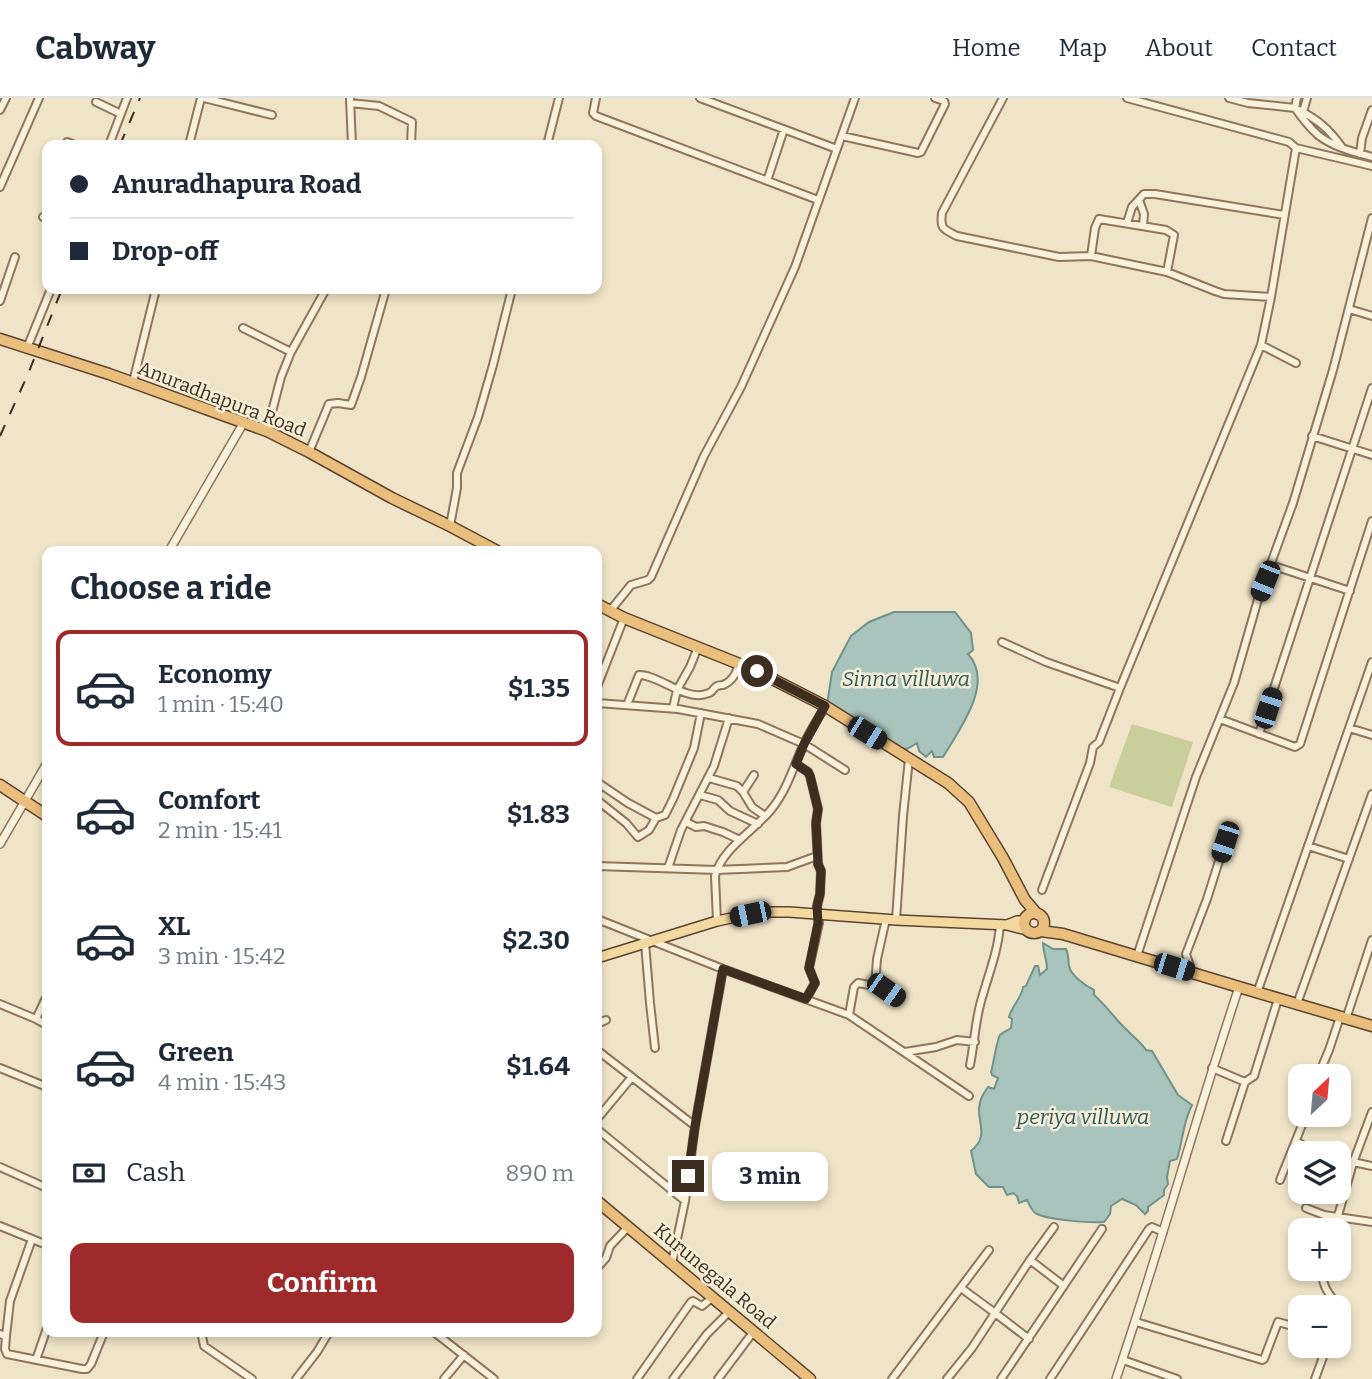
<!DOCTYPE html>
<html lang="en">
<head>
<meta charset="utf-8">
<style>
  body { margin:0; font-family:Bitter,serif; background:#f6f6f7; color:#1f2937; height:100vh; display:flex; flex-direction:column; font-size:26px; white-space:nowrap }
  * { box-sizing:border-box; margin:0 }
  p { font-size:23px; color:#747a83 }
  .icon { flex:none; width:38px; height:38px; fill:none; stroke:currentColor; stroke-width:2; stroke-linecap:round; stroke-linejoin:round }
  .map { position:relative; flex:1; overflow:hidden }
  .drawer { position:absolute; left:42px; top:448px; width:560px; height:791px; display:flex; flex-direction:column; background:#fff; border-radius:14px; box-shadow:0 4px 10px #0003 }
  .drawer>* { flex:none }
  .banner { position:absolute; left:42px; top:42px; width:560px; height:154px; border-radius:14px; box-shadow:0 4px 10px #0003; display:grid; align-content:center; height:154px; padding:0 28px; background:#fff }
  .needle { width:46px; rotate:26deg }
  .buttons { position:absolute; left:1288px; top:966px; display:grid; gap:14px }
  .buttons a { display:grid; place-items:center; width:63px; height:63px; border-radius:14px; background:#fff; box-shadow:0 4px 10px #0003; font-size:35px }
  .end { position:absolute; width:32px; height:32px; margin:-16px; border:9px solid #3d2e20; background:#fff; box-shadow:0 0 0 4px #fff }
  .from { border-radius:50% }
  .bubble { position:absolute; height:49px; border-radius:14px; background:#fff; box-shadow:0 4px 10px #0003; font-size:23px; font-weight:700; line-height:49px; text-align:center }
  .car { position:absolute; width:21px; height:42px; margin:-21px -10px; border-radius:9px; box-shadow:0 0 5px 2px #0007; background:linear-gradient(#222 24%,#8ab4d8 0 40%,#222 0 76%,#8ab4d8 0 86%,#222 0) }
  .banner b { display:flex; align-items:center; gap:24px; height:66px; font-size:26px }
  .banner b+b { border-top:2px solid #e0e1e3 }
  .banner i { width:18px; height:18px; background:#1f2937 }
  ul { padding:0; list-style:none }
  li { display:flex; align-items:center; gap:21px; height:116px; margin:0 14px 10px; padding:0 14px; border:4px solid transparent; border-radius:14px }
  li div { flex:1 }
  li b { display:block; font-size:26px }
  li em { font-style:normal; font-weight:700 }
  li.on { border-color:#9e2a2b }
  li>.icon { width:63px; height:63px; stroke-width:1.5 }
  h2 { padding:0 28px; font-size:32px; line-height:84px }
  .pay { display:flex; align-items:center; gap:18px; height:77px; padding:0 28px; font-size:26px }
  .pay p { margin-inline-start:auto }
  .action { display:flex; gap:14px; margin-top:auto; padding:14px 28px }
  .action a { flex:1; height:80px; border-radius:14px; background:#9e2a2b; color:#fff; font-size:28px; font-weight:700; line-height:80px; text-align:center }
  header { display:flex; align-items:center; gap:42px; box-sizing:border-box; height:98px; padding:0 35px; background:#fff; border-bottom:2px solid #e0e1e3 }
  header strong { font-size:33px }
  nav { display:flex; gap:38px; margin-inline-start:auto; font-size:24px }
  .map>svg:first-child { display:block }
  .green { fill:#c9cf9b }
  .water { fill:#a9c4bc; stroke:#6f938a; stroke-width:2 }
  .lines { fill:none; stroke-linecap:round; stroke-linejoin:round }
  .minor-casing { stroke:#8d765c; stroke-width:10 }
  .tertiary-casing { stroke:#8d765c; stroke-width:10 }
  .primary-casing { stroke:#5b4430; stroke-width:12 }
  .trunk-casing { stroke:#5b4430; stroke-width:13 }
  .minor { stroke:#faf1dc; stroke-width:6 }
  .tertiary { stroke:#faf1dc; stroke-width:7 }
  .primary { stroke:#f3d9a0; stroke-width:9 }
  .trunk { stroke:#eabe7c; stroke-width:10 }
  .rail { stroke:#3d2e20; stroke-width:2; stroke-dasharray:12 12; stroke-linecap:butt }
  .route { stroke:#3d2e20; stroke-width:9 }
  .labels { text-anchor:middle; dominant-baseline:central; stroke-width:5; stroke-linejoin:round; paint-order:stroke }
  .street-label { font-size:19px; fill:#3d2e20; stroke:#f7eed8 }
  .water-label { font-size:21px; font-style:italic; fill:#2f5d5a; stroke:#f7eed8 }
</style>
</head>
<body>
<header>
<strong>Cabway</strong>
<nav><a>Home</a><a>Map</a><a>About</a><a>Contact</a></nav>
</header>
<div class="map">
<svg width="1372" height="1281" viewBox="0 0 1372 1281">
  <rect width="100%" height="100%" fill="#f0e4c8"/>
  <path class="green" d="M 1132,626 L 1193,644 L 1172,709 L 1109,689 Z"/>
  <path class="water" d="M 894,514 L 955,514 L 971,535 L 973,552 L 968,556 C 995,585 959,632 943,659 L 934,659 L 932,653 L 926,659 L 919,653 L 917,645 L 907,651 L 895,649 L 827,607 L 832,574 L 851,538 L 869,524 Z
    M 1043,845 L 1053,851 L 1066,851 C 1069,857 1068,861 1069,868 C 1071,878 1086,888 1094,892 L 1094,897 C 1106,907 1114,920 1126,931 C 1133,939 1140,943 1146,952 L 1152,953 L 1178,997 L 1192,1007 C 1183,1024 1183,1042 1177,1061 L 1170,1063 L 1167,1079 L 1168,1086 L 1164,1092 L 1164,1097 L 1148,1109 L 1148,1113 L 1145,1116 L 1136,1107 L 1122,1101 L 1111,1108 L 1110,1116 L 1104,1124 C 1090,1125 1050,1122 1037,1116 C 1031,1113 1030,1107 1027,1102 L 1019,1105 L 1017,1098 L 1013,1095 L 1007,1097 L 1003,1089 L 989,1089 L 976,1076 L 971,1053 C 989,1039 978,1025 979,1010 C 980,1001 983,996 988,989 L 994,991 L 998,980 L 992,977 L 991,974 C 993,968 997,941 1000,937 C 1003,934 1007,933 1011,930 L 1012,921 L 1009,919 C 1012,908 1022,899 1023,889 L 1026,888 L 1035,868 L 1038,868 L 1040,877 L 1047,871 C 1047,862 1043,853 1043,845 Z"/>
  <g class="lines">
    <defs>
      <path id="minor" d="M 204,0 L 272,17
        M 350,0 L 352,47
        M 596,0 L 593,15 L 596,18 L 818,102
        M 700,0 L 837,51
        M 1003,0 L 942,115 C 940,131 943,131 957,138 L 1059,159 L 1091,158 L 1167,174 L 1215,193 L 1224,196 L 1271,199
        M 1229,0 L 1248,5 L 1295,10 L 1297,0
        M 96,4 L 121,16
        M 350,5 L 379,8 L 412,24 L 411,47
        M 1295,10 C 1302,20 1309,29 1318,37 C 1333,49 1354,54 1372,59
        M 0,12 L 6,0
        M 1299,12 C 1318,22 1328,30 1341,48
        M 1303,14 L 1307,0
        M 842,38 L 918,55 L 921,54 L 945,6 L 944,3 L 935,0
        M 67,44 L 75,47
        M 109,47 L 127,0
        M 189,47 L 201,0
        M 547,47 L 559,0
        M 1296,50 L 1372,68
        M 1360,56 L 1362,40 L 1372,12
        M 767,83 L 784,31
        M 0,89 L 39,0
        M 1139,102 L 1144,116 L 1143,128
        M 43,119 L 47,121
        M 1127,125 L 1132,109 L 1144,96 L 1155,96 L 1284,117
        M 1091,158 L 1095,130 L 1099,121 L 1166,132 L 1174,137 L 1167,174
        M 0,203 L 15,159
        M 1349,211 L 1372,218
        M 243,230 L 291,254
        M 1261,247 L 1296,265
        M 27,250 L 51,191
        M 133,284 L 156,191
        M 267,333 L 281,279 L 291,254 L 326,191
        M 1312,338 L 1372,357
        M 309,354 L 329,306 L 338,305 L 351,307 L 361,279 L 386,191
        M 450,428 L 457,390 L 457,375 L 478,319 L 493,267 L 512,191
        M 1271,467 L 1350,493
        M 610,513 L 631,487 L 648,482 L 651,479 L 704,358 L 741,289 L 795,169 L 855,0
        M 1002,544 L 1046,564 L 1120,590
        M 597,589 L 624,520
        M 597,605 L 678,611 L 758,626 L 804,646 L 845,672
        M 627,607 L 639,577 C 661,577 686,605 709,595 C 714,593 712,591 717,588 C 719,587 721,587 723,587 C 733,583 736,575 739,566
        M 673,610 L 677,592 L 690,569 L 698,549
        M 1220,621 L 1295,649 L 1300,646 L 1372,423
        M 1349,630 L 1372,637
        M 1259,636 L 1372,290
        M 796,666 L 808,674 L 810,678 L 818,711 L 816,725 L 818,766 L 821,773 L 820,796 L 817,808 L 819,825 L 809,870 L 815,885 L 806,901
        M 709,680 L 737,688 L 743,694 L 752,709 L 765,718
        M 597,684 L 628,705 L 656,720
        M 743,694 L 754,677
        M 700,697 L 718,702 L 730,713 L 758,726
        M 597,702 L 626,725 L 638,739 L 649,732 L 656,720 L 665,717 L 673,701 L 694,650 L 701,615
        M 686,724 L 696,729 L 704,728 L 723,734 L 740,742
        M 1308,748 L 1349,761
        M 597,768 L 717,772 L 787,769 L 817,758
        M 668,770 L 681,732 L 714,668 L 729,620
        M 1042,792 L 1090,665 L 1093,649 L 1099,644 L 1120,590 L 1261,247 L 1271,199 L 1296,50 L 1289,44 L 1127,0
        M 597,821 L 723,871 L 849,917 L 969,998
        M 896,822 L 903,718 L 909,661
        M 717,823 L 715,778 C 722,751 752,734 770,713 C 787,693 793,669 804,646 C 810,633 818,621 825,608
        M 645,845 L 650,905 L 655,950
        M 1137,858 L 1196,679 L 1234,585 L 1259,498 L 1293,405 L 1333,272 L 1372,120
        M 1192,874 L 1186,856 L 1207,801 L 1225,744
        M 875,888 L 886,892 L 897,900
        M 1257,895 L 1372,564
        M 47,898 L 36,921 L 47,927
        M 0,906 L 36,921
        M 1297,906 L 1372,696
        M 849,917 L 854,889 L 858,885 L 875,888 L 877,861 L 886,821
        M 1346,921 L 1372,842
        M 597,926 L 606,922
        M 597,952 L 695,1028
        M 905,954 L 936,949 L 957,942 L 975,944
        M 970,967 C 974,947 975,927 980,907 C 987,880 998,855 1000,827
        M 0,970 L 47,989
        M 1212,970 L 1245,984 L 1254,978 L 1278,901
        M 1318,978 L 1329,952 L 1340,919
        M 597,1021 L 632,979
        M 597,1031 L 685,1103
        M 1226,1043 L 1245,984
        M 1296,1043 L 1307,1050 L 1319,1055
        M 1339,1061 L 1372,1068
        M 0,1069 L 47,1090
        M 1280,1082 L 1306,1017
        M 1306,1110 L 1324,1117 L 1372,1124
        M 0,1128 L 47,1147
        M 1054,1129 L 1030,1162 L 1064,1188
        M 1334,1132 L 1353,1065 L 1372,1014
        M 672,1165 L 685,1103 L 695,1028 L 723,871
        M 597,1170 L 606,1160 L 610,1148 L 628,1129
        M 1323,1171 C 1320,1187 1330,1198 1340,1209 L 1339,1214
        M 1136,1224 L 1262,1262 L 1264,1261 L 1278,1224 L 1300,1230
        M 203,1234 L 202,1238 L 204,1248 L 252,1281
        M 434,1234 L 494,1281
        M 0,1236 L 6,1238 L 5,1251 L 7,1256 L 82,1271 L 87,1271 L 91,1266 L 104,1234
        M 6,1238 L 10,1203 L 32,1141
        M 1029,1241 L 995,1215 L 1030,1162
        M 36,1262 L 47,1230
        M 1123,1262 L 1177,1281
        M 296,1281 L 317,1254 L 329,1234
        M 444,1281 L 464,1257
        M 637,1281 L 691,1204 L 693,1203 L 702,1208 L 713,1199
        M 673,1281 L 707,1236 L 730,1213
        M 718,1281 L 754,1233
        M 892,1281 L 989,1152
        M 947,1281 L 972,1250 L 995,1215 L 961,1190
        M 1001,1281 L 1102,1131
        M 1050,1281 L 1149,1131 L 1152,1129 L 1163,1134
        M 1315,1281 L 1327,1248"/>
      <path id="tertiary" d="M 169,453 L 244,324
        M 0,746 L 47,665
        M 1116,1281 C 1160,1151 1196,1019 1239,889"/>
      <path id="primary" d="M 1007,827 L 1017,823 L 1025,823
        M 597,860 L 717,823 L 760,814 L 789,814 L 896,822 L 1007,827 L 1027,832"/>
      <path id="trunk" d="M 0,241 L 109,276 L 267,333 L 309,354 L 392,400 L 450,428 L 497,453
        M 597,506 L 624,520 L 757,573 L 825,608 L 948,685 L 969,704 L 1003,760 L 1025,802 L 1037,816
        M 0,687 L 47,718
        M1024 825a10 10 0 1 1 20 0a10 10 0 1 1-20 0Z
        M 1041,833 L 1063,836 L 1239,889 L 1372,928
        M 597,1103 L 810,1281"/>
    </defs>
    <use href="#minor" class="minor-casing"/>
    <use href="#tertiary" class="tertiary-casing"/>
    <use href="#primary" class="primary-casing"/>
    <use href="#trunk" class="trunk-casing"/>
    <use href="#minor" class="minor"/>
    <use href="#tertiary" class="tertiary"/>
    <use href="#primary" class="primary"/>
    <use href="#trunk" class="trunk"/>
    <path class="rail" d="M 120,47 L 140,0
      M 0,338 L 28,276 L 62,191"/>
  </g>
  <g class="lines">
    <path class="route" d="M 688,1078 L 695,1028 L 723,871 L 806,901 L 815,885 L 809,870 L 818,825 L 817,808 L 820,796 L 821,773 L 818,766 L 816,725 L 818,711 L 810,678 L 808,674 L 796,666 L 804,646 L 825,608 L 757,573"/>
  </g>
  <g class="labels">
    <g class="street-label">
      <text transform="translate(222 301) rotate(21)">Anuradhapura Road</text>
      <text transform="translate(715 1178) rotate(40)">Kurunegala Road</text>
    </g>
    <g class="water-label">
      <text x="906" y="581">Sinna villuwa</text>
      <text x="1083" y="1019">periya villuwa</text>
    </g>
  </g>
</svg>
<div class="buttons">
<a><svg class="needle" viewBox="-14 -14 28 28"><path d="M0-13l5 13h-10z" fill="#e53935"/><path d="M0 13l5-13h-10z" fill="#747a83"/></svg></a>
<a><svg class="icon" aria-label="layers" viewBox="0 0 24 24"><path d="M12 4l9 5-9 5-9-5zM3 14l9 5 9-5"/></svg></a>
<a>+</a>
<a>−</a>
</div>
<i class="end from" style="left:757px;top:573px"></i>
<i class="end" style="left:688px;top:1078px"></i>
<div class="bubble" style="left:712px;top:1054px;width:116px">3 min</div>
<i class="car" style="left:1265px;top:483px;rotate:202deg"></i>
<i class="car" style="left:1268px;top:610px;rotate:18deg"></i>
<i class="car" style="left:867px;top:635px;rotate:122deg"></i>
<i class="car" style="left:1225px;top:744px;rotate:198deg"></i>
<i class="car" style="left:750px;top:816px;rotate:258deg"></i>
<i class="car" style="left:1174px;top:869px;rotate:107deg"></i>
<i class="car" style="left:886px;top:892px;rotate:125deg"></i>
<div class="banner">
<b><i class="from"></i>Anuradhapura Road</b>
<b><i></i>Drop-off</b>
</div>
<section class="drawer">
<h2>Choose a ride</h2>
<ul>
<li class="on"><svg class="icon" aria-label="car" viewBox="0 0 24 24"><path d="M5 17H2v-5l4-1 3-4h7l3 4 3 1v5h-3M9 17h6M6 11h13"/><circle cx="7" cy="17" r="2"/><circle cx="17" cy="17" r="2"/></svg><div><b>Economy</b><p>1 min · 15:40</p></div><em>$1.35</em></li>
<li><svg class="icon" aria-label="car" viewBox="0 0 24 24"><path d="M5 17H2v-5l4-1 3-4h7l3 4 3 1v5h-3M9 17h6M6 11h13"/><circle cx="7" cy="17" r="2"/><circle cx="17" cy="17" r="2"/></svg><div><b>Comfort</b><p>2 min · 15:41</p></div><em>$1.83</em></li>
<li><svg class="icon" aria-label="car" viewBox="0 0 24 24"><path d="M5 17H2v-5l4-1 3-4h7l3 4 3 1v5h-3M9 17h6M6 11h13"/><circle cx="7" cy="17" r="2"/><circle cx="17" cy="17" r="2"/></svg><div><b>XL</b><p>3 min · 15:42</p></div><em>$2.30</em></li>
<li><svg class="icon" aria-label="car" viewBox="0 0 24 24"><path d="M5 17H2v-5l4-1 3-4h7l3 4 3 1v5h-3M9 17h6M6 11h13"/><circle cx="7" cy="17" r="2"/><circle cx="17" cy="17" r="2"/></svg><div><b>Green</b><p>4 min · 15:43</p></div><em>$1.64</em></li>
</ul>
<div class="pay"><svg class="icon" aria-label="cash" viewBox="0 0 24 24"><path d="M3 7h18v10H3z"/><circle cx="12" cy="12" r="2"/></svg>Cash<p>890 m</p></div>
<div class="action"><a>Confirm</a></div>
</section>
</div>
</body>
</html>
